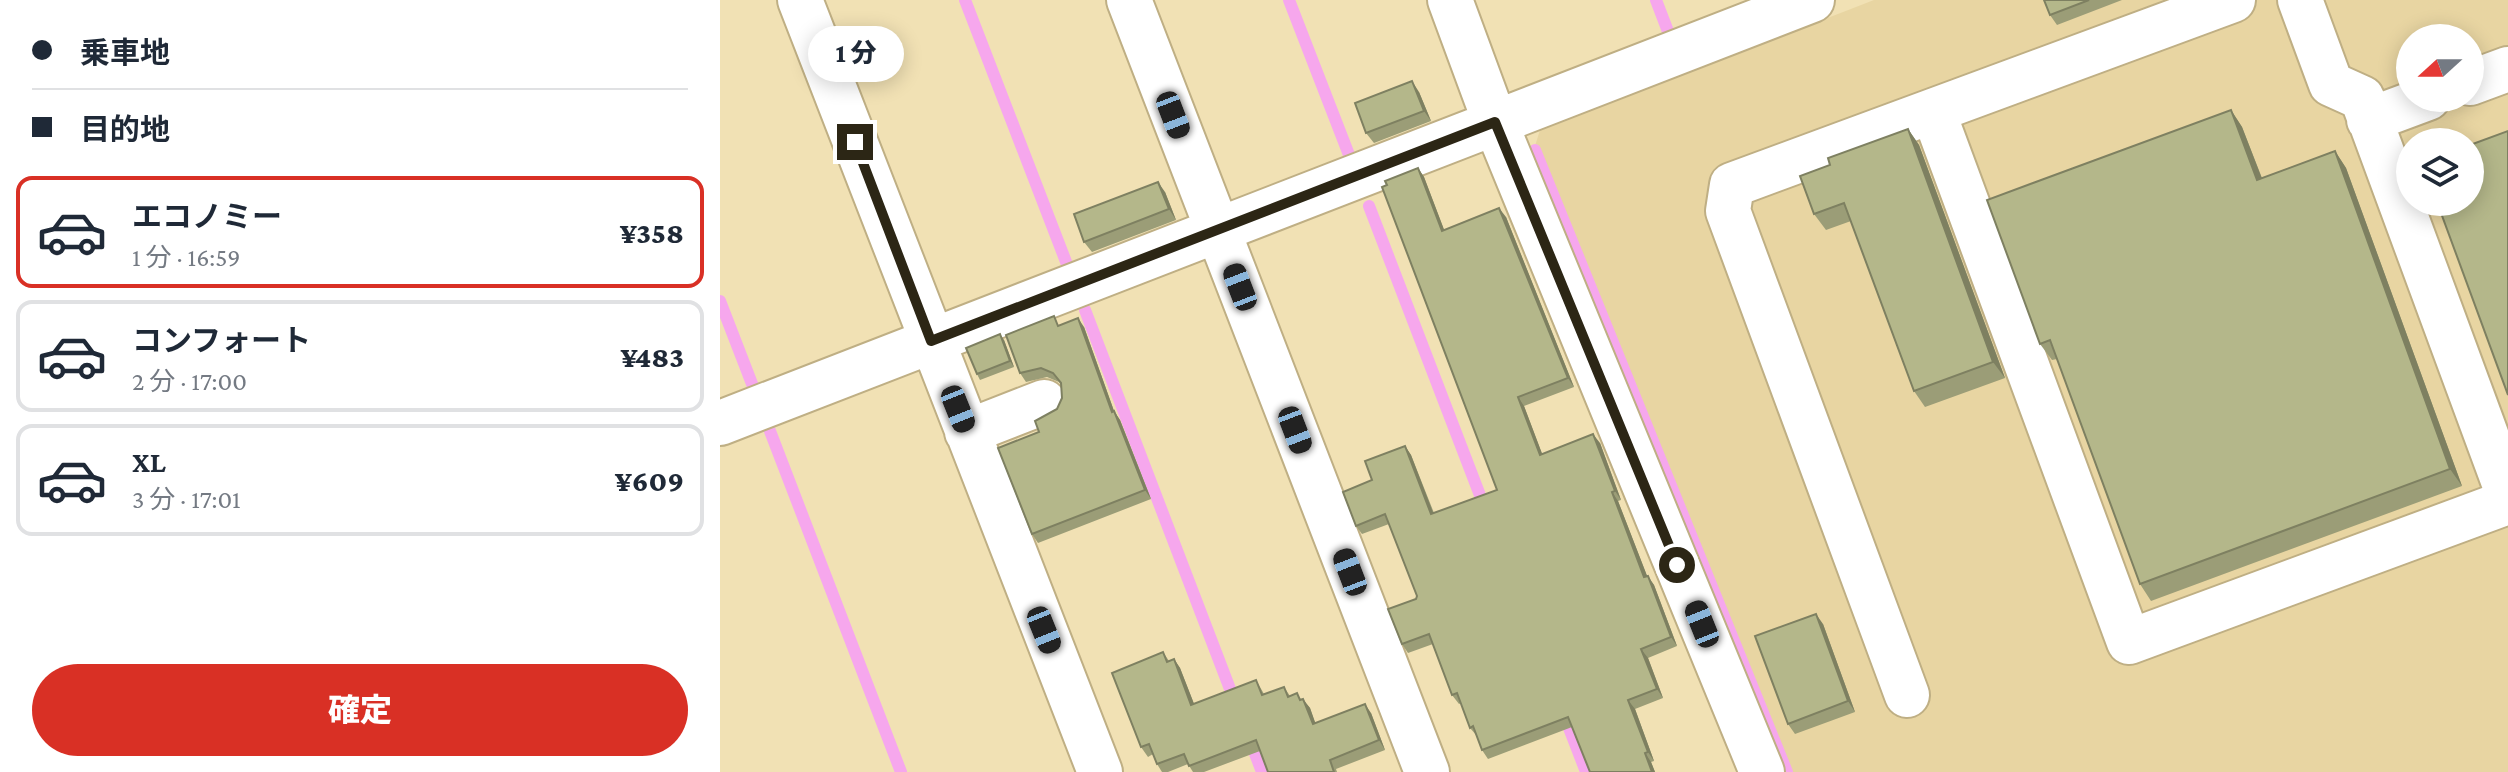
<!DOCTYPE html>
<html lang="ja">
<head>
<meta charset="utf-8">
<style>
  body { margin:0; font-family:"Crimson Pro","Noto Sans JP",serif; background:#f2f2f3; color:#1f2937; height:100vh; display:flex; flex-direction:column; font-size:30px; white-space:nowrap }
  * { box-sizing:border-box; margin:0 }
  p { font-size:26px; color:#747a83 }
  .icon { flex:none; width:44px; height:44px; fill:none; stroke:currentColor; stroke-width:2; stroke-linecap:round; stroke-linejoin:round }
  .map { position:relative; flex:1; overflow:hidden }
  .drawer { display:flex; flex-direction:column; background:#fff; width:720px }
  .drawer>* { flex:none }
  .guide { display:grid; align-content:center; height:176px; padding:0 32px; background:#fff }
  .needle { width:52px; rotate:249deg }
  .tools { position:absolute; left:1676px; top:24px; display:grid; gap:16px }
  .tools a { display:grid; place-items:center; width:88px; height:88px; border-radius:50%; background:#fff; box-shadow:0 4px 20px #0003; font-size:40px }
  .end { position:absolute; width:36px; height:36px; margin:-18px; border:10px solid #2c2615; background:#fff; box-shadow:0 0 0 4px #fff }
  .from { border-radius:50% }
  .bubble { position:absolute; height:56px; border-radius:28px; background:#fff; box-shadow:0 4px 20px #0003; font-size:26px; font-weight:800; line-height:56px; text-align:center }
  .car { position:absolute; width:24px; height:48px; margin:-24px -12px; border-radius:10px; box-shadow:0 0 6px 2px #0007; background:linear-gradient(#222 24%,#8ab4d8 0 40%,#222 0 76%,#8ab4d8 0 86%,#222 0) }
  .guide b { display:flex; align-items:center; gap:28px; height:76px; font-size:30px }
  .guide b+b { border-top:2px solid #e0e1e3 }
  .guide i { width:20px; height:20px; background:#1f2937 }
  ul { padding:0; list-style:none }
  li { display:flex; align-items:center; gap:24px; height:112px; margin:0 16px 12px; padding:0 16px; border:4px solid #e0e1e3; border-radius:16px }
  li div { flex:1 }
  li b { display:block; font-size:30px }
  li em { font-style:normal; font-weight:800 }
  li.current { border-color:#d93025 }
  li>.icon { width:72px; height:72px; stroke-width:1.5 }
  .action { display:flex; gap:16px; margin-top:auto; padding:16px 32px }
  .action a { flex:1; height:92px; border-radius:48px; background:#d93025; color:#fff; font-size:32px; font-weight:800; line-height:92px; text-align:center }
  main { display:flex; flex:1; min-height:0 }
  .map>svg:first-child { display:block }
  .built { fill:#e8d5a2; fill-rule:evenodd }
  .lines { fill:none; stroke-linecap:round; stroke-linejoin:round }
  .stream { stroke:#f6a7ed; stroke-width:12 }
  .minor-casing { stroke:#bfaf84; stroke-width:48 }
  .minor { stroke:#fff; stroke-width:44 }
  .wall { fill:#9b9d77 }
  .shaded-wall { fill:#7e8061 }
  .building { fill:#b4b78a; stroke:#7e8061; stroke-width:2 }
  .route { stroke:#2c2615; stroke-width:10 }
</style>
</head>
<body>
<main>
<section class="drawer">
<div class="guide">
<b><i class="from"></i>乗車地</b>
<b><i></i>目的地</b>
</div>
<ul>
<li class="current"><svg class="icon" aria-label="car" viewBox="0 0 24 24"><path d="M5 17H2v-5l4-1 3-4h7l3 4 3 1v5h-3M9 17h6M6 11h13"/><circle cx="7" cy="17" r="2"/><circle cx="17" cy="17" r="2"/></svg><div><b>エコノミー</b><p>1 分 · 16:59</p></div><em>¥358</em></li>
<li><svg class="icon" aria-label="car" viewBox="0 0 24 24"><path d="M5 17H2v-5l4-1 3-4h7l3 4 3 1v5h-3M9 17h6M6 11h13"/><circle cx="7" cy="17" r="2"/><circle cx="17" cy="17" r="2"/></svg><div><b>コンフォート</b><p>2 分 · 17:00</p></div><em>¥483</em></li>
<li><svg class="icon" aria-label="car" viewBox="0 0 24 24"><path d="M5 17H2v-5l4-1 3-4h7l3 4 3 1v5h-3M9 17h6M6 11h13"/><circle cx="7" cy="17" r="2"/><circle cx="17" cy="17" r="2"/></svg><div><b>XL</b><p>3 分 · 17:01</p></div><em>¥609</em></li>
</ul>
<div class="action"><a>確定</a></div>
</section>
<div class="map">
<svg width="1788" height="772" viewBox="0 0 1788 772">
  <rect width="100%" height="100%" fill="#f1e1b4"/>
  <path class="built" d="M 1154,0 L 1788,0 L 1788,772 L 1068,772 L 815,146 L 820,130 ZM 1690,38 L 1750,38 L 1750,98 L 1690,98 ZM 1690,142 L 1750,142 L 1750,202 L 1690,202 Z"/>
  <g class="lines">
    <path class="stream" d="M 245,0 L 348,267
      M 569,0 L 631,160
      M 936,0 L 949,34
      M 815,150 L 1067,772
      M 649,206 L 766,511
      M 0,301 L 34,389
      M 365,310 L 515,702
      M 50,431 L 181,772
      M 844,715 L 866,772
      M 529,738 L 542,772"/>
    <defs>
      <path id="minor" d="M 80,0 L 380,772
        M 409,0 L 707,772
        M 730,0 L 775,122 L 1042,772
        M 1580,0 L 1611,84 L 1642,98 L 1788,494
        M 1750,83 L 1788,69
        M 1213,111 L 1409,642 L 1788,502
        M 1649,120 L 1708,98
        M 0,423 L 1092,0
        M 247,432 L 324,402
        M 1187,695 L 1008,211 L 1012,185 L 1513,0"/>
    </defs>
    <use href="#minor" class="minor-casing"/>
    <use href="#minor" class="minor"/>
  </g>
  <path class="wall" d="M 1324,0 L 1402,0 L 1337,25 L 1330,15 Z
    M 699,92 L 711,121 L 654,143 L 646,133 Z
    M 1511,110 L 1522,127 L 1542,178 L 1615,151 L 1626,168 L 1742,486 L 1431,601 L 1420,584 L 1337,359 L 1332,360 L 1320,344 Z
    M 1188,129 L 1199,145 L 1285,378 L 1205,407 L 1194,391 L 1131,221 L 1106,230 L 1094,214 L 1110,165 Z
    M 698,168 L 704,177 L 724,230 L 786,217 L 854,387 L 804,406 L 822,454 L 880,443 L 901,500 L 898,501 L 927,576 L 934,585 L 957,646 L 928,658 L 943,698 L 915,709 L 934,761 L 931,762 L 935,772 L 870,772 L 852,727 L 768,759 L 762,750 L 757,736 L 750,728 L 741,703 L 739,704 L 732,695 L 713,644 L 688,653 L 682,644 L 697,596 L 669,524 L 642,534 L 636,526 L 652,480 L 685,446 L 691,455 L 714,513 L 777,490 Z
    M 445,192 L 456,220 L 372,252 L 364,242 Z
    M 340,325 L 364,327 L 394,411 L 400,420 L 431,499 L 318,543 L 312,534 L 319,432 L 337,409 L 342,398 L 341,385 L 339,382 L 327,377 L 306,382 L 300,373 Z
    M 284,340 L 294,367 L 260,380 L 257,374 Z
    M 1103,624 L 1135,712 L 1075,734 L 1068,724 Z
    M 443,652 L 449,661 L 454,659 L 460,668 L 474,704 L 536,680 L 544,694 L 564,687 L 570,696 L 582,699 L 590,708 L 595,723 L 651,713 L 665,750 L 616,769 L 617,772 L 548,772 L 540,751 L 484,772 L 473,772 L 468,764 L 448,772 L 442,772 L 437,764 L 433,754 L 428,757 L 421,747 Z"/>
  <path class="shaded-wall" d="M 692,81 L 699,92 L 711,121 L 704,111 Z
    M 1511,110 L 1522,127 L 1549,197 L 1537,180 Z
    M 1188,129 L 1199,145 L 1285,378 L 1273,362 Z
    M 1615,151 L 1626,168 L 1742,486 L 1730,469 Z
    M 698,168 L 704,177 L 728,240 L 722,231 Z
    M 438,182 L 445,192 L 456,220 L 449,209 Z
    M 779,208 L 786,217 L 854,387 L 848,378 Z
    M 358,318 L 364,327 L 394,411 L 400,420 L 431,499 L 425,490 L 392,412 Z
    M 280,334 L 284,340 L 294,367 L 290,361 Z
    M 798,397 L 804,406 L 826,464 L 820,455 Z
    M 873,434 L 880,443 L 901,500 L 895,491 Z
    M 685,446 L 691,455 L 717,523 L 711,514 Z
    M 892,492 L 898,501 L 931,586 L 924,577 Z
    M 928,576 L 934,585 L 957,646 L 951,637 Z
    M 1096,614 L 1103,624 L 1135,712 L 1128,701 Z
    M 921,649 L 928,658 L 943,698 L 937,689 Z
    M 454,659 L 460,668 L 478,714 L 471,705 Z
    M 583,699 L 590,708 L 599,733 L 593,724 Z
    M 908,700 L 915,709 L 934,761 L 928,752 Z
    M 645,704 L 651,713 L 665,750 L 659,740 Z
    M 925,753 L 931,762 L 935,772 L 932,772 Z"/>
  <path class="building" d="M 1324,0 L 1369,0 L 1330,15 Z
    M 692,81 L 704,111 L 646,133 L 635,103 Z
    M 1511,110 L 1537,180 L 1615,151 L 1730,469 L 1420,584 L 1330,340 L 1320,344 L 1267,200 Z
    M 1188,129 L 1273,362 L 1194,391 L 1124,203 L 1094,214 L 1080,176 L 1110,165 L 1108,158 Z
    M 1788,131 L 1788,395 L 1717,202 L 1750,202 L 1750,145 Z
    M 698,168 L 722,231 L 779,208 L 848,378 L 798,397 L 820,455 L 873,434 L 895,491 L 892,492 L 924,577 L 928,576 L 951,637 L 921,649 L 937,689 L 908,700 L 928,752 L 925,753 L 932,772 L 870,772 L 848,717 L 762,750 L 753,726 L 750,728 L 737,693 L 732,695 L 709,634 L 682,644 L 668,609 L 696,599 L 697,596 L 665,514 L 636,526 L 623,492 L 652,480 L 645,461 L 685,446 L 711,514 L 777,490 L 662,187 L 667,185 L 665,181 Z
    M 438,182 L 449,209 L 364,242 L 354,214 Z
    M 334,316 L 338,326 L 358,318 L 392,412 L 394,411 L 425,490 L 312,534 L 278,448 L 319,432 L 315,421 L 337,409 L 342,398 L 341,383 L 333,373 L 321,368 L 300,373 L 286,335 Z
    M 280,334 L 290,361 L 257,374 L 246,348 Z
    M 1096,614 L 1128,701 L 1068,724 L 1035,636 Z
    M 443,652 L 447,662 L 454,659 L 471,705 L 536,680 L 542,695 L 564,687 L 568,697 L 577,693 L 580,700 L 583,699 L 593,724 L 645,704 L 659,740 L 610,760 L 614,772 L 548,772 L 536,740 L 469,766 L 464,754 L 437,764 L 429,744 L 421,747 L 392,673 Z"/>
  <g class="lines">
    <path class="route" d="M 135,142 L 211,341 L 775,122 L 957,565"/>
  </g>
</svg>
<div class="tools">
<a><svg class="needle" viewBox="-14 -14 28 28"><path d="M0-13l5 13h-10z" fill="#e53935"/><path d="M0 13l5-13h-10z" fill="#747a83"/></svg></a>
<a><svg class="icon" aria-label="layers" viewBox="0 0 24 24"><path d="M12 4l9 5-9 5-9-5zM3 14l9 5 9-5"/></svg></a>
</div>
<i class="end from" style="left:957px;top:565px"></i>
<i class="end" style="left:135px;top:142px"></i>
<div class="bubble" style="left:88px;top:26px;width:96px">1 分</div>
<i class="car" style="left:453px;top:115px;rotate:159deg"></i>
<i class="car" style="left:520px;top:287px;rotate:339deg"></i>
<i class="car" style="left:238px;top:409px;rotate:158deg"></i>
<i class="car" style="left:575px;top:430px;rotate:159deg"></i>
<i class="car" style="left:630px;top:572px;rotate:339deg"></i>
<i class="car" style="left:982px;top:624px;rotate:338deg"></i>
<i class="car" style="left:324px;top:630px;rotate:158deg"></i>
</div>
</main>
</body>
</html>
